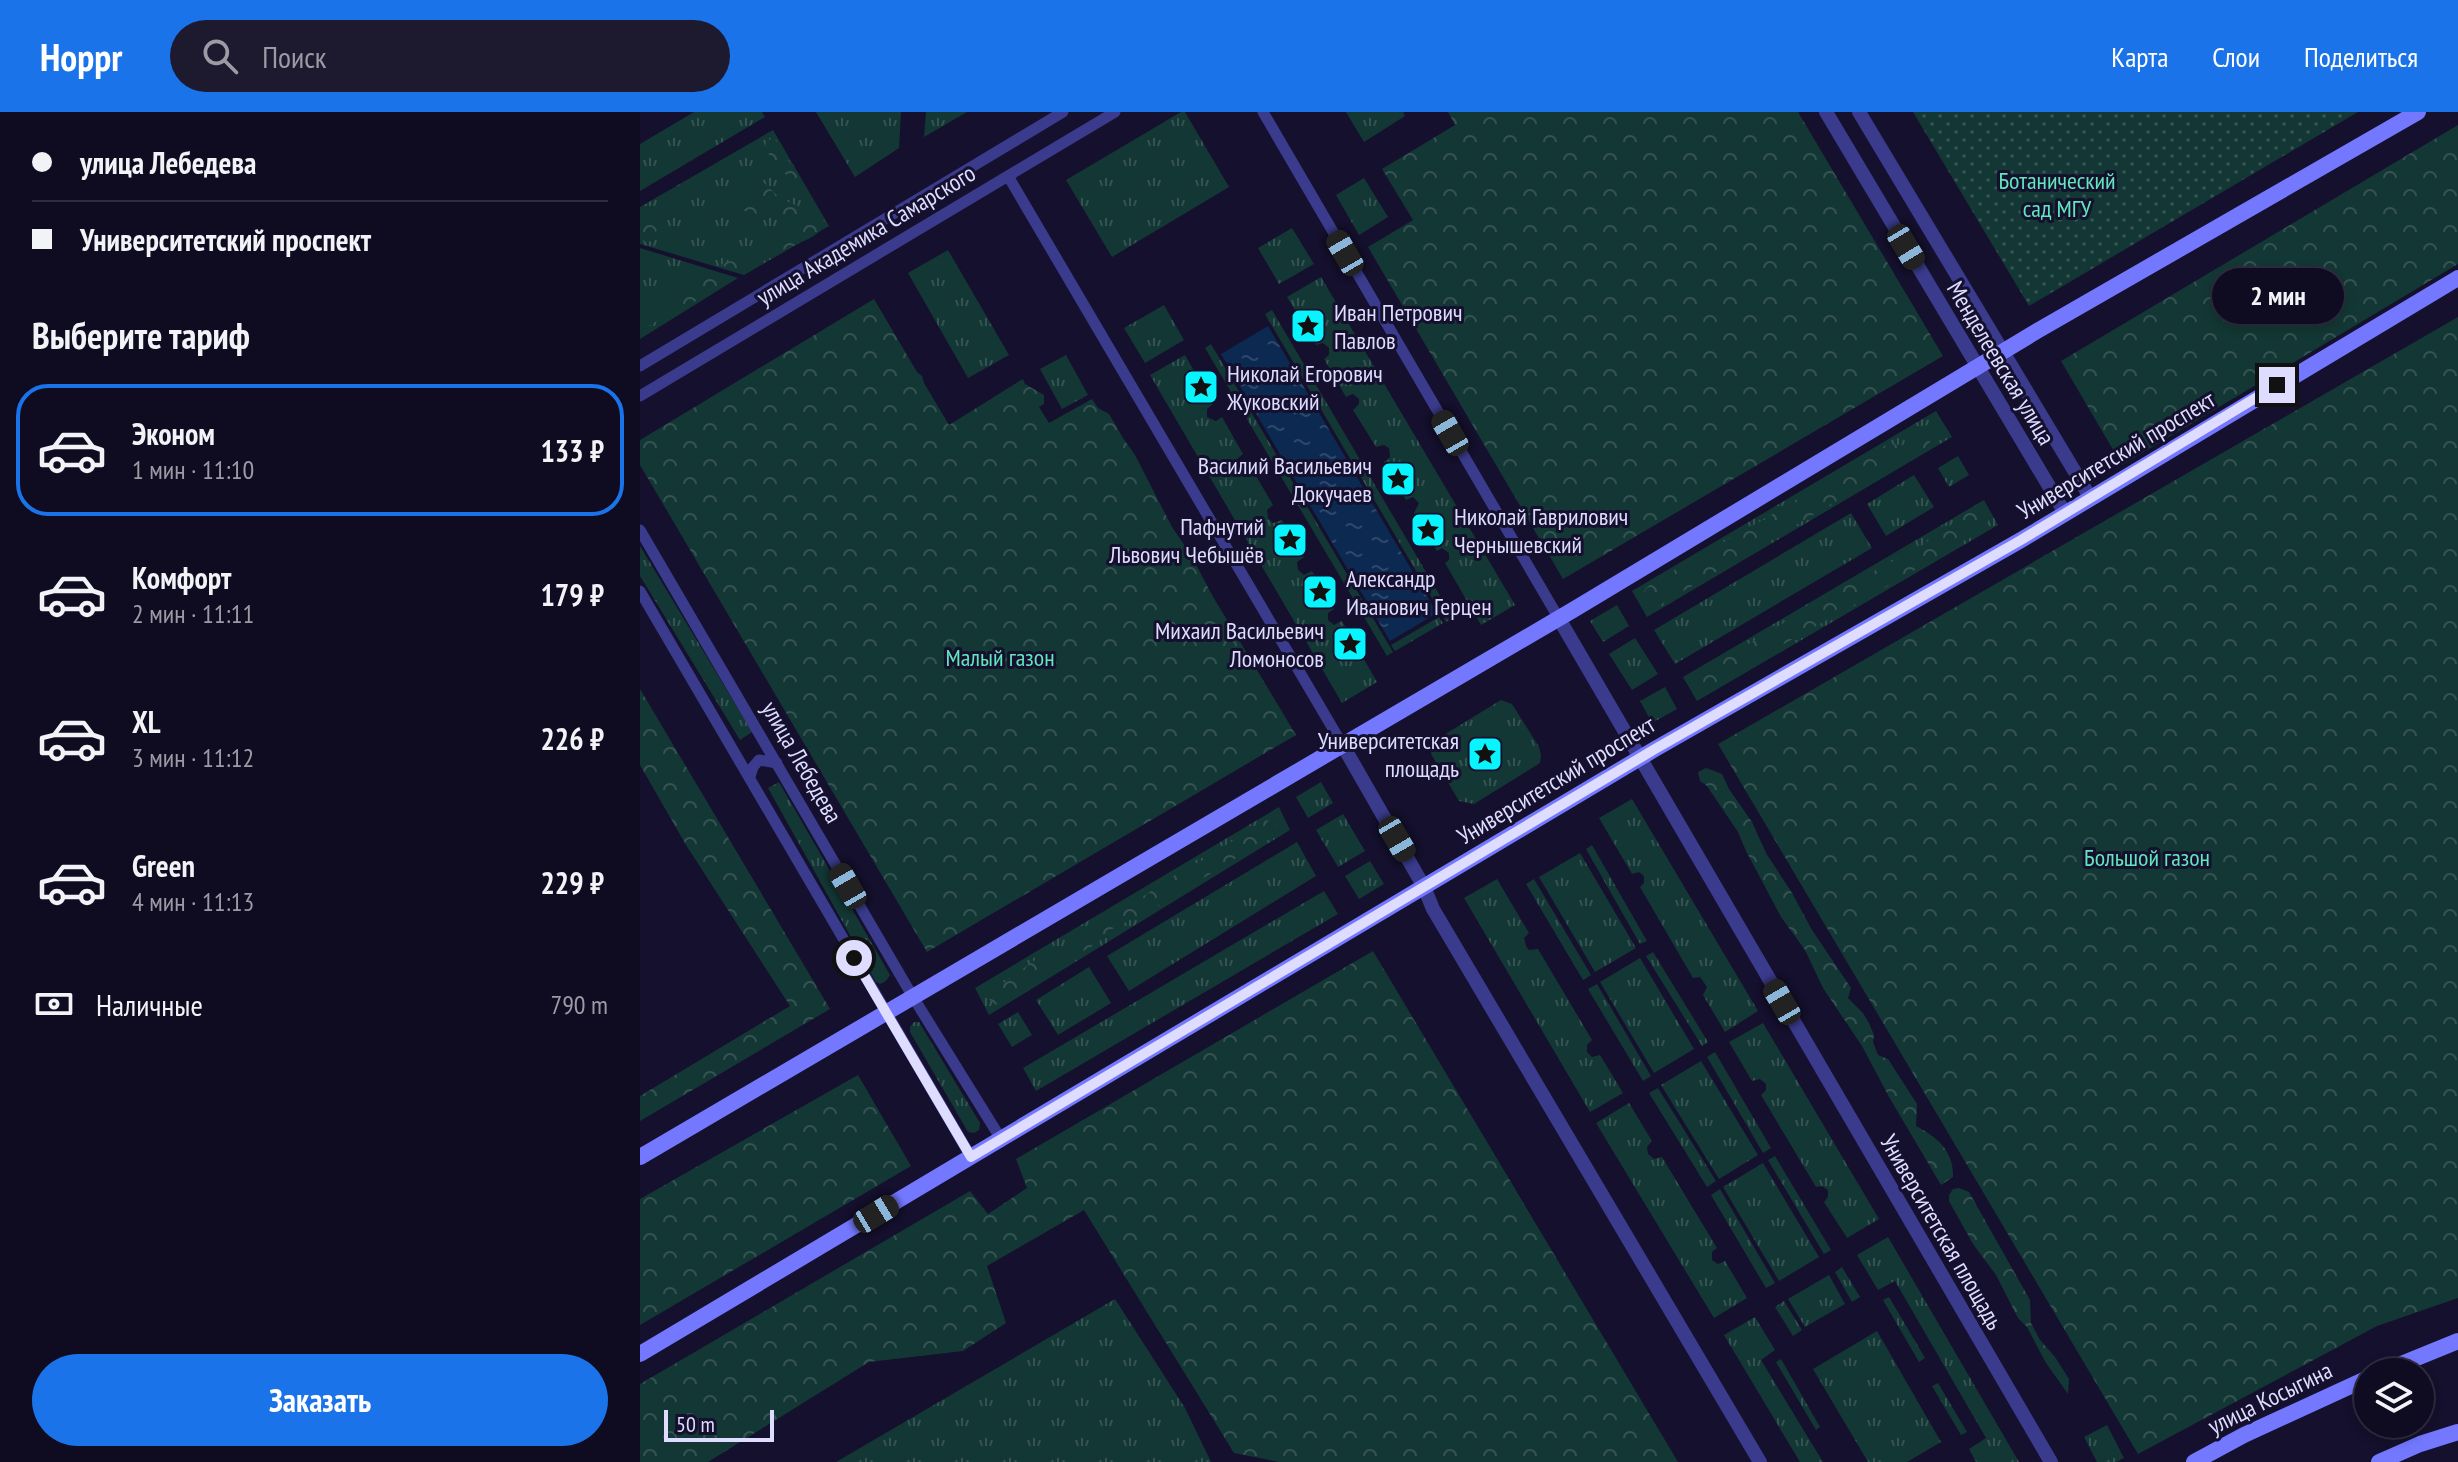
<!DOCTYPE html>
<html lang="ru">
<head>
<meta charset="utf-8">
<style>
  body { margin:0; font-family:"PT Sans Narrow",sans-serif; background:#1d1a2f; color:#f1f3f6; height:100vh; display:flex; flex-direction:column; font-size:30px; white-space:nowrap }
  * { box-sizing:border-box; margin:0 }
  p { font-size:26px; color:#9b9ba5 }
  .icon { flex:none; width:44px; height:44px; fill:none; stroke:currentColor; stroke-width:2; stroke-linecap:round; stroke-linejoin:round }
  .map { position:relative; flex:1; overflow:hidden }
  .drawer { display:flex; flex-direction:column; background:#0f0c22; width:640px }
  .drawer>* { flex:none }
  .banner { display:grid; align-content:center; height:176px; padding:0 32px; background:#0f0c22 }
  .tools { position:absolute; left:1714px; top:1246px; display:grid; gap:16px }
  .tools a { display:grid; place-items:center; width:80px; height:80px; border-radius:50%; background:#0f0c22; box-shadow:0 4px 12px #0003,0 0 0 2px #2f2c40; font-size:40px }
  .scale { position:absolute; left:24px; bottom:20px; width:110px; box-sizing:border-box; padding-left:8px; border:4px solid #dedcff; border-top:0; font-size:22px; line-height:28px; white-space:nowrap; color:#dedcff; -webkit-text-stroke:6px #14102d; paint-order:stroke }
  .end { position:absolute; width:36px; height:36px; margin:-18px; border:10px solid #dedcff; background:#111; box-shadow:0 0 0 4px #111 }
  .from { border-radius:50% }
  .bubble { position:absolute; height:56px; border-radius:28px; background:#0f0c22; box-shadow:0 4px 12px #0003,0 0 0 2px #2f2c40; font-size:26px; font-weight:700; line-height:56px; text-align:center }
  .car { position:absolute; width:24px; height:48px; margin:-24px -12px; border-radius:10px; box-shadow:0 0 6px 2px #0007; background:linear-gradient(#222 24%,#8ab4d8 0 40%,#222 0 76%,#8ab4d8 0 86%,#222 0) }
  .banner b { display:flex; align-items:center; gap:28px; height:76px; font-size:30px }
  .banner b+b { border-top:2px solid #2f2c40 }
  .banner i { width:20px; height:20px; background:#f1f3f6 }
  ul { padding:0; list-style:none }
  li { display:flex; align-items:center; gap:24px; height:132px; margin:0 16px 12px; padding:0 16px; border:4px solid transparent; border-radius:32px }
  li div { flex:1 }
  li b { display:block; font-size:30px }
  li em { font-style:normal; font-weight:700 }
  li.active { border-color:#1a73e8 }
  li>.icon { width:72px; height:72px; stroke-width:1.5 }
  h2 { padding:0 32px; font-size:36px; line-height:96px }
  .pay { display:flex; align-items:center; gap:20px; height:88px; padding:0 32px; font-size:30px }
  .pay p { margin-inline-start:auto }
  .primary-button { display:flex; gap:16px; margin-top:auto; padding:16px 32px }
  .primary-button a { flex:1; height:92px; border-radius:48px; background:#1a73e8; color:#fff; font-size:32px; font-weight:700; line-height:92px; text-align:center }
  header { display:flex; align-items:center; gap:48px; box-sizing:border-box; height:112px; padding:0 40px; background:#1a73e8; color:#fff }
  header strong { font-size:38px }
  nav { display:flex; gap:44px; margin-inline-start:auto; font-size:28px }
  .search { width:560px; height:72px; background:#1d1a2f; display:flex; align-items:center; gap:20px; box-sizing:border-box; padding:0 28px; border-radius:44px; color:#9b9ba5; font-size:30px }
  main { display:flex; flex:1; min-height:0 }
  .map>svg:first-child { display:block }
  .grass { fill:url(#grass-tufts) }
  .forest { fill:url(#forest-crowns) }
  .garden { fill:url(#garden-dots) }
  .water { fill:url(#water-ripples) }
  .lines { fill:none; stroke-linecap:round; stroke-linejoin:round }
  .minor { stroke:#3a3b8d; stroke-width:11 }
  .tertiary { stroke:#3a3b8d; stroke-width:14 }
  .secondary { stroke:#7378ff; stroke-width:16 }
  .route { stroke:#dedcff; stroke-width:10 }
  .labels { text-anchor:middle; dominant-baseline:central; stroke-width:6; stroke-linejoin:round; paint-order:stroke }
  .park-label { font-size:24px; fill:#61e6bd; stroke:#14102d }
  .street-label { font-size:24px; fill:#dedcff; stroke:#14102d }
  .poi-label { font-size:24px; fill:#dedcff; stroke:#14102d; text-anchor:start }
</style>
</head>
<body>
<header>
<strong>Hoppr</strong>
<div class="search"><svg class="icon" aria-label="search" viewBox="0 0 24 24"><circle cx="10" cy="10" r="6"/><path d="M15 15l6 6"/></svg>Поиск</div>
<nav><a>Карта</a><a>Слои</a><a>Поделиться</a></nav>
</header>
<main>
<section class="drawer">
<div class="banner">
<b><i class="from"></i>улица Лебедева</b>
<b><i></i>Университетский проспект</b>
</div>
<h2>Выберите тариф</h2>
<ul>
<li class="active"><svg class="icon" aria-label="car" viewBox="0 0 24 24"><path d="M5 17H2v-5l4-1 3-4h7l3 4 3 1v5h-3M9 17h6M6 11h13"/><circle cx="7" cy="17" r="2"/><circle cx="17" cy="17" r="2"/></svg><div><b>Эконом</b><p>1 мин · 11:10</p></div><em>133 ₽</em></li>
<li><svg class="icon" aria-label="car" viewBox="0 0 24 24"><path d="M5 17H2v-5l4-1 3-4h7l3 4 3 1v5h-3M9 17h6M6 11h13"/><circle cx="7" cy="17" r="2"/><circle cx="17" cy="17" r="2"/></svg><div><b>Комфорт</b><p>2 мин · 11:11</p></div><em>179 ₽</em></li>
<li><svg class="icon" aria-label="car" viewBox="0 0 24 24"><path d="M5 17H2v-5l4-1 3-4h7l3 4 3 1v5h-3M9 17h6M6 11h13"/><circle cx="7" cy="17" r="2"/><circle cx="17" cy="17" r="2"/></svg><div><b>XL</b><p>3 мин · 11:12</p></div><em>226 ₽</em></li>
<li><svg class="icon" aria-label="car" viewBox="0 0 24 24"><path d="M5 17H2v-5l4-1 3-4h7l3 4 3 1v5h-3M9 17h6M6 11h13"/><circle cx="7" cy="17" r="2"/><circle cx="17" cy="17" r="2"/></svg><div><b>Green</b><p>4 мин · 11:13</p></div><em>229 ₽</em></li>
</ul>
<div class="pay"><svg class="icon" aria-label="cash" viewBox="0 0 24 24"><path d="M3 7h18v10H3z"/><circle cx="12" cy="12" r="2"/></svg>Наличные<p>790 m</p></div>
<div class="primary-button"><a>Заказать</a></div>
</section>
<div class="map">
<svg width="1818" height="1350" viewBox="0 0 1818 1350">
  <defs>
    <pattern id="grass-tufts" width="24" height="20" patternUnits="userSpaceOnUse" patternTransform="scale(2)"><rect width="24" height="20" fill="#133734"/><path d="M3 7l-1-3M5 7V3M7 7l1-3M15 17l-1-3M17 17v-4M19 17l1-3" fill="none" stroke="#355352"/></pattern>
    <pattern id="forest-crowns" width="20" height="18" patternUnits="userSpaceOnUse" patternTransform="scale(2)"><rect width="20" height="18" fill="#133734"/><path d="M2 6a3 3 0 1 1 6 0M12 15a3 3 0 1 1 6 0" fill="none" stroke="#355352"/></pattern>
    <pattern id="garden-dots" width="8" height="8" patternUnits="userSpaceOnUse" patternTransform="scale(2)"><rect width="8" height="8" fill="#133734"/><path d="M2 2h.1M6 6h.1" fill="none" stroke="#355352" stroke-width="1.8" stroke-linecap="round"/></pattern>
    <pattern id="water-ripples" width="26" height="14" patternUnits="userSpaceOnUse" patternTransform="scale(2)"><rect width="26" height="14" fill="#0b2951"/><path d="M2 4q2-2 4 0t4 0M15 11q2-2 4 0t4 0" fill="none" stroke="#2e476b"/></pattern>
  </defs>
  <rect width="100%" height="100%" fill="#14102d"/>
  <path class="grass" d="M 54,0 L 122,0 L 125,5 L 0,79 L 0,32 Z
    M 176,0 L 261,0 L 259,36 L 215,65 Z
    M 286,0 L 327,0 L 284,25 Z
    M 541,0 L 545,0 L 589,75 L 472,145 L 426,68 Z
    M 706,0 L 763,0 L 765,4 L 724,30 Z
    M 133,18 L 189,114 L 104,163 L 0,132 L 0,95 Z
    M 724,66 L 748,105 L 719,123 L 696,83 Z
    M 652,116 L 674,152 L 639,172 L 618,136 Z
    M 0,136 L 98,166 L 0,227 Z
    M 308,138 L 369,243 L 328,266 L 268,161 Z
    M 681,165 L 875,493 L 841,513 L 805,451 L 809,448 L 809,441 L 802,436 L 797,439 L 774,401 L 779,391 L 773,385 L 766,388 L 744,350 L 750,345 L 749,336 L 744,333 L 736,335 L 713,298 L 719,292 L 719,287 L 713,282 L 706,285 L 684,247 L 689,243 L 689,236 L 683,231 L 676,233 L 647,185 Z
    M 524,193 L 544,228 L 505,251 L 484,216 Z
    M 632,198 L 813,506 L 806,510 L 625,202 Z
    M 571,232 L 753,540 L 747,544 L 565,236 Z
    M 426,243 L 448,283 L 422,297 L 400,257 Z
    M 545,243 L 573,292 L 567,297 L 567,305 L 576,309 L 582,305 L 603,342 L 598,346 L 598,355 L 604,360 L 612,357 L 633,393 L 627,398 L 628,406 L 633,411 L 642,408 L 664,445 L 657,450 L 658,458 L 664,463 L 672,459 L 694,497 L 688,501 L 688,508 L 694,513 L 702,509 L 737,570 L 702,591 L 510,263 Z
    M 1296,299 L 1312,325 L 1007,505 L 992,479 Z
    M 1318,344 L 1329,363 L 1309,375 L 1298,356 Z
    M 1274,363 L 1294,395 L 1246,424 L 1227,392 Z
    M 1344,388 L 1358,413 L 1057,589 L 1043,565 Z
    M 1211,401 L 1232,436 L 1035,552 L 1014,518 Z
    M 0,434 L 112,620 L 100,628 L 0,464 Z
    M 977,493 L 989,514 L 963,530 L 950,509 Z
    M 799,505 L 803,511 L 755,539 L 751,533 Z
    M 995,526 L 1018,562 L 992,578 L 969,542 Z
    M 1025,575 L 1037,597 L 1012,611 L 1000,589 Z
    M 861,588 L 872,592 L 899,635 L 901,643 L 900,651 L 834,692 L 819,689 L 791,642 L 794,629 Z
    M 139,670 L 250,863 L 246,869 L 240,872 L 236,870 L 128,676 Z
    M 681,670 L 693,691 L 668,706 L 656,685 Z
    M 992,687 L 1118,899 L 1085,920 L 1063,883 L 1067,875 L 1060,865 L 1053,866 L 1000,775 L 1004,771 L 1004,764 L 999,760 L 992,762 L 959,706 Z
    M 639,695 L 650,718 L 349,903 L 335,876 Z
    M 703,702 L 725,739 L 698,755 L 676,718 Z
    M 657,730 L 676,764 L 489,879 L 467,844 Z
    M 952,733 L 1007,829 L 1000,832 L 946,737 Z
    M 940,741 L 996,836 L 955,860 L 899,765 Z
    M 730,749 L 744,772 L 719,787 L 705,764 Z
    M 857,767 L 889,821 L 884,826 L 886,834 L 889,838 L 898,837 L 952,928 L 947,933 L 947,940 L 952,945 L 960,943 L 983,981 L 950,1000 L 824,786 Z
    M 894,767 L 951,863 L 943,868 L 886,772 Z
    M 684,779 L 698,802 L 396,979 L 383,956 Z
    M 1013,840 L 1068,930 L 1062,934 L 1006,844 Z
    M 1000,846 L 1054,937 L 1014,961 L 960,870 Z
    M 449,855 L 471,891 L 418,923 L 396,888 Z
    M 957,872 L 1011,964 L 1003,969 L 948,877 Z
    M 378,900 L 392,923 L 372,935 L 358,912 Z
    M 274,910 L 279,910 L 340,1011 L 339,1018 L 334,1021 L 328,1020 L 270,920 L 270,915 Z
    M 1123,911 L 1239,1107 L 1207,1126 L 1184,1090 L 1188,1085 L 1188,1078 L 1182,1074 L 1176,1075 L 1121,983 L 1126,978 L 1126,972 L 1120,967 L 1112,969 L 1089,930 Z
    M 1075,940 L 1131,1036 L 1123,1041 L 1067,945 Z
    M 1061,949 L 1118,1043 L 1079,1067 L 1021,973 Z
    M 1018,976 L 1076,1069 L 1067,1075 L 1009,981 Z
    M 989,991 L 1012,1029 L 1007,1035 L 1008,1042 L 1014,1047 L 1022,1045 L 1077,1136 L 1072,1140 L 1072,1148 L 1078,1152 L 1085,1149 L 1107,1186 L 1074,1206 L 956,1011 Z
    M 1135,1044 L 1191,1138 L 1184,1142 L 1128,1048 Z
    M 1123,1051 L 1179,1145 L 1139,1169 L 1083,1075 Z
    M 1080,1077 L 1135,1171 L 1126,1176 L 1071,1083 Z
    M 1248,1125 L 1379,1350 L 1336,1350 L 1329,1337 L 1346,1326 L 1255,1169 L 1238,1178 L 1217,1143 Z
    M 1202,1155 L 1220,1185 L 1212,1190 L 1195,1160 Z
    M 1189,1163 L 1205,1192 L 1165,1215 L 1148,1187 Z
    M 1249,1185 L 1285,1246 L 1279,1250 L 1243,1188 Z
    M 475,1187 L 545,1296 L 571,1350 L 196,1350 Z
    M 1144,1189 L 1162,1218 L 1153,1224 L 1135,1195 Z
    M 1115,1205 L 1135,1238 L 1121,1248 L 1183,1350 L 1160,1350 L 1084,1223 Z
    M 1237,1219 L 1301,1330 L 1267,1350 L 1228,1350 L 1173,1257 Z
    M 1141,1247 L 1180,1315 L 1176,1318 L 1136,1250 Z
    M 1298,1271 L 1327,1320 L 1321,1323 L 1292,1274 Z
    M 1467,1313 L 1484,1346 L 1476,1350 L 1457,1350 L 1444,1325 Z"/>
  <path class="forest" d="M 808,0 L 1158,0 L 1303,244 L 923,467 L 728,135 L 773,108 L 742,57 L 815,13 Z
    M 1818,13 L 1818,152 L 1482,353 L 1421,249 Z
    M 134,26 L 161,69 L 158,76 L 130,45 L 125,32 L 130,27 Z
    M 109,66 C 130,69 124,75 141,86 C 156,95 176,98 186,111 C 178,127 156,131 141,139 C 129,145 118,153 106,160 L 80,153 L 87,150 L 114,144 L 141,120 L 142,109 L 133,103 L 109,101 L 97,95 L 98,77 Z
    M 11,98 L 21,100 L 23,114 L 15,120 L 12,129 L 6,130 L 0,126 C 0,113 0,107 11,98 Z
    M 65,161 L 82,168 L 75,176 L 53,191 L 38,195 L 0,220 L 0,204 L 54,166 Z
    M 234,187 L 277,260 L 282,264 L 284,271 L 309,313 L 383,267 L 385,272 L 404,283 L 404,292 L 399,295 L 409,311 L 452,287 L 458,296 L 469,302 L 483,326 L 495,343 L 532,415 L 551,443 L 572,483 L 656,623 L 287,840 L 0,353 L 0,328 Z
    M 1818,205 L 1818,1186 L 1737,1214 L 1498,1342 L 1078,632 Z
    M 1292,311 L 1296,321 L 1286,336 L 1273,344 L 1025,490 L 1013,497 L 1006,495 L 1001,486 L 1006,476 L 1014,470 L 1150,392 L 1171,377 L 1201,361 L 1248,332 L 1265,333 L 1267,322 Z
    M 1335,396 L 1344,397 L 1350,405 L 1346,414 L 1330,425 L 1248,474 L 1133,538 L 1109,556 L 1077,574 L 1067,576 L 1057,573 L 1058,562 L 1063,558 L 1139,514 L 1184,485 L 1278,436 Z
    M 0,577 L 190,897 L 0,1009 L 0,984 L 150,894 L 46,733 L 0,653 Z
    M 1066,656 L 1082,662 L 1089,677 L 1112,710 L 1126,741 L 1152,781 L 1172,818 L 1211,876 L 1208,886 L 1223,901 L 1229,911 L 1234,923 L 1233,930 L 1238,943 L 1248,947 L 1277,992 L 1276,1014 C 1297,1025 1314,1039 1313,1065 L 1301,1073 L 1249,985 L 1222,934 L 1183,876 L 1165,838 L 1141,805 L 1106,739 L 1098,720 L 1067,674 L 1060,669 L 1058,660 Z
    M 626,708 L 634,711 L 636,715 L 631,725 L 514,796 L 472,817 L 456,832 L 383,872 L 368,886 L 356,893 L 348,886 L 354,878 L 395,848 L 415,842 L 429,829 L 486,796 L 541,759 L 569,745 L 581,736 Z
    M 733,839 L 1038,1350 L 639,1350 L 594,1341 L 444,1098 L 347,1154 L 366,1211 L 323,1239 L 229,1250 L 68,1350 L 0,1350 L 0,1272 L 330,1079 L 348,1102 L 387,1076 L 376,1047 Z
    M 218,963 L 271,1054 L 0,1213 L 0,1087 Z
    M 1319,1076 L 1329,1080 L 1390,1188 L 1391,1211 L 1400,1228 L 1415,1245 L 1429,1267 L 1428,1282 L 1406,1251 L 1387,1215 L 1378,1206 L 1356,1163 L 1333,1132 L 1309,1089 L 1309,1083 L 1313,1077 Z"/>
  <path class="garden" d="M 1273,0 L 1718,0 L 1389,194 Z"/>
  <path class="water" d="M 628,214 L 797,501 L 750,529 L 581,242 Z"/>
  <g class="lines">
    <path class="minor" d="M 623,0 L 918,505
      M 368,64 L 702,632
      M 0,254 L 423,0
      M 0,284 L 475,0
      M 0,418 L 273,885 L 361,1027
      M 0,479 L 331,1045
      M 110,665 L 113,655 L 119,648 L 137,651"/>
    <path class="tertiary" d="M 1186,0 L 1425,401
      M 1219,0 L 1450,385
      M 918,505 L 1411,1350
      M 702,632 L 784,775 L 793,797 L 1120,1350"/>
    <path class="secondary" d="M 0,1045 L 933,498 L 1397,219 L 1778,0
      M 0,1242 L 1015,637 L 1381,428 L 1818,166
      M 1742,1260 L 1818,1229
      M 1554,1350 L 1604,1323 L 1728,1266
      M 1739,1350 L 1780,1332 L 1818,1320"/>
  </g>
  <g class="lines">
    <path class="route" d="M 214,846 L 331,1045 L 1015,637 L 1381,428 L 1637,273"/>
  </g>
  <defs>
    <symbol id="sight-square" viewBox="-11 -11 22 22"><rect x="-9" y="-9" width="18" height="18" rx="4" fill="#08f4ff" stroke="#14102d"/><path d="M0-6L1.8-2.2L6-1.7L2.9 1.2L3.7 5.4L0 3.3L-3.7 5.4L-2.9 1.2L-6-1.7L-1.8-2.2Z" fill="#111"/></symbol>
  </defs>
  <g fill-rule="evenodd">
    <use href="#sight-square" x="648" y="194" width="40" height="40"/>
    <use href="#sight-square" x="541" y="255" width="40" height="40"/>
    <use href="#sight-square" x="738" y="347" width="40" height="40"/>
    <use href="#sight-square" x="768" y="398" width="40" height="40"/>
    <use href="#sight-square" x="630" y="408" width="40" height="40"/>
    <use href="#sight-square" x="660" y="460" width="40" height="40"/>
    <use href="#sight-square" x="690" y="512" width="40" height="40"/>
    <use href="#sight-square" x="825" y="622" width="40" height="40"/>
  </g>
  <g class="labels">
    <g class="park-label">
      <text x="1417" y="68">Ботанический<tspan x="1417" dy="28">сад МГУ</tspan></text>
      <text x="360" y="545">Малый газон</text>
      <text x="1507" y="745">Большой газон</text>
    </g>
    <g class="street-label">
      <text transform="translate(226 123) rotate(-31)">улица Академика Самарского</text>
      <text transform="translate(1361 251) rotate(59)">Менделеевская улица</text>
      <text transform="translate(1476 343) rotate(-31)">Университетский проспект</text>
      <text transform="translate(162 650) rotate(60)">улица Лебедева</text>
      <text transform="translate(916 668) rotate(-31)">Университетский проспект</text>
      <text transform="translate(1302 1120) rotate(60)">Университетская площадь</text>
      <text transform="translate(1630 1286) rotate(-26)">улица Косыгина</text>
    </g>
    <g class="poi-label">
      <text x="694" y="200">Иван Петрович<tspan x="694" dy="28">Павлов</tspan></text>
      <text x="587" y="261">Николай Егорович<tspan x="587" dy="28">Жуковский</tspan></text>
      <text x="732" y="353" text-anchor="end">Василий Васильевич<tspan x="732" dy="28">Докучаев</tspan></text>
      <text x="814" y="404">Николай Гаврилович<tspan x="814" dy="28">Чернышевский</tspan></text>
      <text x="624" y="414" text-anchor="end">Пафнутий<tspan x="624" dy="28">Львович Чебышёв</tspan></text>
      <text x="706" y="466">Александр<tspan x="706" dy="28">Иванович Герцен</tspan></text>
      <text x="684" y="518" text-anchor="end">Михаил Васильевич<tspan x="684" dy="28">Ломоносов</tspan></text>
      <text x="819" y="628" text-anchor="end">Университетская<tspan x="819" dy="28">площадь</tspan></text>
    </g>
  </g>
</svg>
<div class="tools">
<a><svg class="icon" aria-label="layers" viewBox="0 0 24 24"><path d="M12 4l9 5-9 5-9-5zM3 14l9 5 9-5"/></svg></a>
</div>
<div class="scale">50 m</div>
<i class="end from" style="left:214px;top:846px"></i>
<i class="end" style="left:1637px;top:273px"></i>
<div class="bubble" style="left:1572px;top:156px;width:132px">2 мин</div>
<i class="car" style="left:1266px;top:135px;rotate:149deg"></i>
<i class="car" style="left:705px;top:141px;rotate:330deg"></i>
<i class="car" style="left:810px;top:321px;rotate:330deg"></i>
<i class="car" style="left:757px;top:727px;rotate:150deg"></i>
<i class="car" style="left:208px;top:774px;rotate:330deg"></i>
<i class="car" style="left:1142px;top:890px;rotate:330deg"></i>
<i class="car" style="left:236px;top:1102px;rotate:59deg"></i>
</div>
</main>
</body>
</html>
